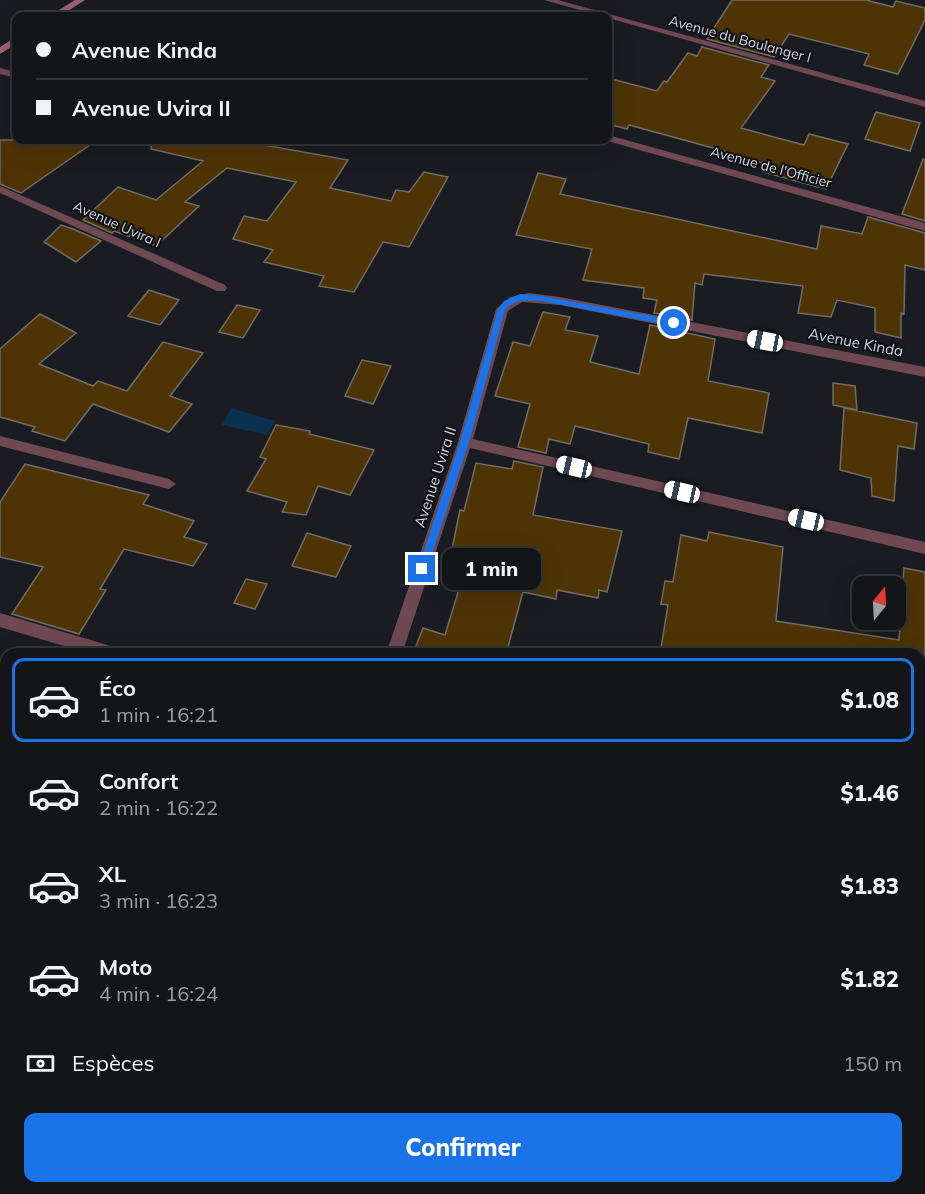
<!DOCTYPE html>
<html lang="fr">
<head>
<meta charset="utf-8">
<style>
  body { margin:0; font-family:Mulish,sans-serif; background:#1d1e22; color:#f1f3f6; height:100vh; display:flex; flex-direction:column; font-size:22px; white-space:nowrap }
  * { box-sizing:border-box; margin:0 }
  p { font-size:20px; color:#9d9fa2 }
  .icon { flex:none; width:33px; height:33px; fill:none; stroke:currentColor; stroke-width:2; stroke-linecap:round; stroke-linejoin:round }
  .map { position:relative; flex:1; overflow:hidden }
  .side { position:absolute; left:0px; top:648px; width:926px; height:546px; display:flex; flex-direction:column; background:#141519; border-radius:18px 18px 0 0; box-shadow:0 6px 24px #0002,0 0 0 2px #333438 }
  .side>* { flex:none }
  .top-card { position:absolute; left:12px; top:12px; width:600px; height:132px; border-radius:12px; box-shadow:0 6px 24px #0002,0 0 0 2px #333438; display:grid; align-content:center; height:132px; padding:0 24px; background:#141519 }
  .needle { width:39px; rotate:18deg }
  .tools { position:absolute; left:852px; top:576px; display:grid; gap:12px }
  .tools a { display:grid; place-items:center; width:54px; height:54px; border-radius:12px; background:#141519; box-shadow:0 6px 24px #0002,0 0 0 2px #333438; font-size:30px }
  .end { position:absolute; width:27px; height:27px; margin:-14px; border:8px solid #1a73e8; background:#fff; box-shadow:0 0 0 3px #fff }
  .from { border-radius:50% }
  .bubble { position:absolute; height:42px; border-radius:12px; background:#141519; box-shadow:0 6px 24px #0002,0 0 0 2px #333438; font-size:20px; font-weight:800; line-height:42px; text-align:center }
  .car { position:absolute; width:18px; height:36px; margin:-18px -9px; border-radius:8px; box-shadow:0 0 4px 2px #0007; background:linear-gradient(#fff 24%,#345 0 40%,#fff 0 76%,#345 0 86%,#fff 0) }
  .top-card b { display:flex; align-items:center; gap:21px; height:57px; font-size:22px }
  .top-card b+b { border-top:2px solid #333438 }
  .top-card i { width:15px; height:15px; background:#f1f3f6 }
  ul { padding:10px 0 0; list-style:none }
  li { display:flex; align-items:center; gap:18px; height:84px; margin:0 12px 9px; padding:0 12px; border:3px solid transparent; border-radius:12px }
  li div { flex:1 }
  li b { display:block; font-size:22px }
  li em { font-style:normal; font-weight:800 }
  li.selected { border-color:#1a73e8 }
  li>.icon { width:54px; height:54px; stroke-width:1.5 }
  .pay { display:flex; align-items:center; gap:15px; height:66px; padding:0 24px; font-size:22px }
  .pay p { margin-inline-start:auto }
  .cta { display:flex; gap:12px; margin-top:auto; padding:12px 24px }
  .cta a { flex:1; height:69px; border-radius:12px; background:#1a73e8; color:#fff; font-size:24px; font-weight:800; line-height:69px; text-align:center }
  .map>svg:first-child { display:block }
  .water { fill:#093250 }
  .building { fill:#4e3405; stroke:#706c66; stroke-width:1.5 }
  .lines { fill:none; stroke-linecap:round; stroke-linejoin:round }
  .minor { fill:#6e4954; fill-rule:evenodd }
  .secondary { fill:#9c6273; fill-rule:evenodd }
  .route { fill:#1a73e8 }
  .labels { text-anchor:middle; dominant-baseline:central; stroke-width:4.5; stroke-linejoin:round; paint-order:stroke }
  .far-street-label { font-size:14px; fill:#d3d5d8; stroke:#111318 }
  .street-label { font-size:15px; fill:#d3d5d8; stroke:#111318 }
</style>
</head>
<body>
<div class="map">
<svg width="925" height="1194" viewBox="0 0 925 1194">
  <rect width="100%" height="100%" fill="#1a1c21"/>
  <path class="water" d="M 231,408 L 275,421 L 267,435 L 222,425 Z"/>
  <path class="building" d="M 732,0 L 866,0 L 893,7 L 896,1 L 925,8 L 925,20 L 898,74 L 864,65 L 869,54 L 789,34 L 774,57 L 707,39 Z
    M 702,47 L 769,65 L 761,77 L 775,81 L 741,128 L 804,145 L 809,134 L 848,144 L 826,189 L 763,172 L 768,165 L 724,151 L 629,125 L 627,129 L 608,124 L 608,78 L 657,91 L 664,81 L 667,82 L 688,53 L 697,56 Z
    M 876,112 L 920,123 L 910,151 L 865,139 Z
    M 0,140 L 97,140 L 21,193 L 0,184 Z
    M 152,140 L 235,140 L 348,160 L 330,188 L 391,201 L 396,190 L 409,192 L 424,172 L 448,177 L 409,247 L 383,242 L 354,292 L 319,286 L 324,276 L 264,262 L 273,250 L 233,239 L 244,216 L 267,221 L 296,182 L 227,168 L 185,202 L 199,206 L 156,246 L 114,231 L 112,233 L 83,220 L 118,187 L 156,200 L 203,161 L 151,149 Z
    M 923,159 L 925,160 L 925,221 L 902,214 Z
    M 538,173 L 566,179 L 560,194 L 817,249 L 821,226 L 862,234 L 868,217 L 925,233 L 925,270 L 905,265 L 904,314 L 901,313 L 901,338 L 875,332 L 875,308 L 837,300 L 831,317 L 798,313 L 803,286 L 704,274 L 702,285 L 695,283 L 692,320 L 654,313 L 657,300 L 643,298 L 644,288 L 583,280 L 592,249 L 516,235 Z
    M 61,225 L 73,229 L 101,241 L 76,262 L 44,242 Z
    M 149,290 L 179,300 L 160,325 L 128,316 Z
    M 237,305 L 260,310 L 243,338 L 219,332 Z
    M 543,312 L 570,317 L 565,330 L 598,336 L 590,362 L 639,374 L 650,325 L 715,339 L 708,381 L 769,393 L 762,433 L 688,418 L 679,459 L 648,452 L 649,444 L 575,426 L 570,444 L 549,439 L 546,453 L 518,447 L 530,404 L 495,396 L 513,342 L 530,346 Z
    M 40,314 L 76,333 L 39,364 L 93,386 L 98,381 L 127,391 L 163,342 L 203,353 L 170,396 L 192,404 L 169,432 L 93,404 L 65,441 L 32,431 L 35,427 L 0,417 L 0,349 Z
    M 362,360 L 391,366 L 373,404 L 345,396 Z
    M 833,383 L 855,386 L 857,410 L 833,405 Z
    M 844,408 L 917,423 L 914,449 L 898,446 L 894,501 L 872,496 L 871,478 L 840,470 Z
    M 276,425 L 310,431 L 309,434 L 374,450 L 350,495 L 318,486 L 306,515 L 282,512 L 287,502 L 247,491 L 266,459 L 260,457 Z
    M 514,461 L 543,467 L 533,515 L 622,531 L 607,592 L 599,590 L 598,598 L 557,590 L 556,599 L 523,592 L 506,654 L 413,654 L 423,628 L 445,635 L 466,566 L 449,564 L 460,510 L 464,511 L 476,463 L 512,469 Z
    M 25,464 L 149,495 L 143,504 L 194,521 L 184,537 L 207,544 L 193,566 L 124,549 L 100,589 L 106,590 L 79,634 L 12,614 L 43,567 L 0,557 L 0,502 Z
    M 709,532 L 783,547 L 776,621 L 899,640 L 904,568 L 925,572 L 925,654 L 660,654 L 668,605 L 661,604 L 665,581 L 673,582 L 681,535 L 707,541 Z
    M 307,533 L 351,546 L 336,577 L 292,566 Z
    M 246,579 L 267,584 L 255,609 L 234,603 Z"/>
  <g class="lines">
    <path class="minor" d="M 544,0 L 558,0 L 925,101 L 925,107 Z
      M 0,68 L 16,72 L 16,78 L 0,74 Z
      M 608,135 L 925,223 L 925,231 L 604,140 L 608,140 Z
      M 302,140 L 318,140 L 319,141 L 314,144 Z
      M 0,186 L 225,285 L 227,288 L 225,291 L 217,291 L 0,193 Z
      M 529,293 L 560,297 L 925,367 L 925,377 L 560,305 L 522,302 L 508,311 L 473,439 L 925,542 L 925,554 L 470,448 L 402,654 L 386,654 L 458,442 L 496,309 L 510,297 Z
      M 0,436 L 169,479 L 176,484 L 169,489 L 0,446 Z
      M 0,613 L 114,647 L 120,649 L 122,654 L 91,654 L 0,627 Z
      M 920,897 L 925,898 L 925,916 L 920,915 Z
      M 0,1012 L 6,1013 L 6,1033 L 0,1032 Z
      M 805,1188 L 850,1188 L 853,1194 L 807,1194 Z"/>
    <path class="secondary" d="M 75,0 L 85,0 L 60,16 L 49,16 Z
      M 16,37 L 16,44 L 0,54 L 0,47 Z"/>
  </g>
  <path class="route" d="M 520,294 L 541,296 L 674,320 L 678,323 L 674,326 L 541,301 C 528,300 515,298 505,310 L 469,442 L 427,569 L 426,572 L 419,572 L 418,569 L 460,442 L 498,309 L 504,301 Z"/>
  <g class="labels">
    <g class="far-street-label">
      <text transform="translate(740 39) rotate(15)">Avenue du Boulanger I</text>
      <text transform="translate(771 167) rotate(15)">Avenue de l'Officier</text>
      <text transform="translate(117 224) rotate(24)">Avenue Uvira I</text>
    </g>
    <g class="street-label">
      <text transform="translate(856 342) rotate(11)">Avenue Kinda</text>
      <text transform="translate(435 477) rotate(-72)">Avenue Uvira II</text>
    </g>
  </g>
</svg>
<div class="tools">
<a><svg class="needle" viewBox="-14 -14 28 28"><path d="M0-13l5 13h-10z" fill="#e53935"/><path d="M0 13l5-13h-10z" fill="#9d9fa2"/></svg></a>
</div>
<i class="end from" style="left:674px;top:323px"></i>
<i class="end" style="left:422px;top:569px"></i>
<div class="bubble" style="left:442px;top:548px;width:99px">1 min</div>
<i class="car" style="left:765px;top:341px;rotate:281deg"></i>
<i class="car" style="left:574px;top:467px;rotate:283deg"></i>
<i class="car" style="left:682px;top:492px;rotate:283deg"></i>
<i class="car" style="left:806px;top:520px;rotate:283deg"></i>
<div class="top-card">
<b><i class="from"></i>Avenue Kinda</b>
<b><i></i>Avenue Uvira II</b>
</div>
<section class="side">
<ul>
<li class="selected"><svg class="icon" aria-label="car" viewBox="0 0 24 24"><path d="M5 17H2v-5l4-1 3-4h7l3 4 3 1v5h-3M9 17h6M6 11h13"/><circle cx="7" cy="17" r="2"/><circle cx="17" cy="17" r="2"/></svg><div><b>Éco</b><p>1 min · 16:21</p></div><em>$1.08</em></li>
<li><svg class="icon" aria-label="car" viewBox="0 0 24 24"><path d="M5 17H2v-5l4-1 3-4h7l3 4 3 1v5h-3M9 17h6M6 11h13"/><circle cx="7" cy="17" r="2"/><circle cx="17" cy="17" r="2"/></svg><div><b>Confort</b><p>2 min · 16:22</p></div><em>$1.46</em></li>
<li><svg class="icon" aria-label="car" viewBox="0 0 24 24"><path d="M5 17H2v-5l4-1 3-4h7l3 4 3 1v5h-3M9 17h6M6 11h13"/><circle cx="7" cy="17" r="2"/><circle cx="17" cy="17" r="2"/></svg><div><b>XL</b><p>3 min · 16:23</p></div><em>$1.83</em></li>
<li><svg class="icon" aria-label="car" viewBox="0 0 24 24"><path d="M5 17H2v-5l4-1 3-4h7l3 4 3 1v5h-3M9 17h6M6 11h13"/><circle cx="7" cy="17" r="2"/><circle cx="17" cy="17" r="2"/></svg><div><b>Moto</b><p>4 min · 16:24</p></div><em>$1.82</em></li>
</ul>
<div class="pay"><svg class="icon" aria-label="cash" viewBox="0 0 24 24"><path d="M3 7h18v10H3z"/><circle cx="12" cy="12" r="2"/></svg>Espèces<p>150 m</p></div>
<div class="cta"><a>Confirmer</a></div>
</section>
</div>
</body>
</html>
